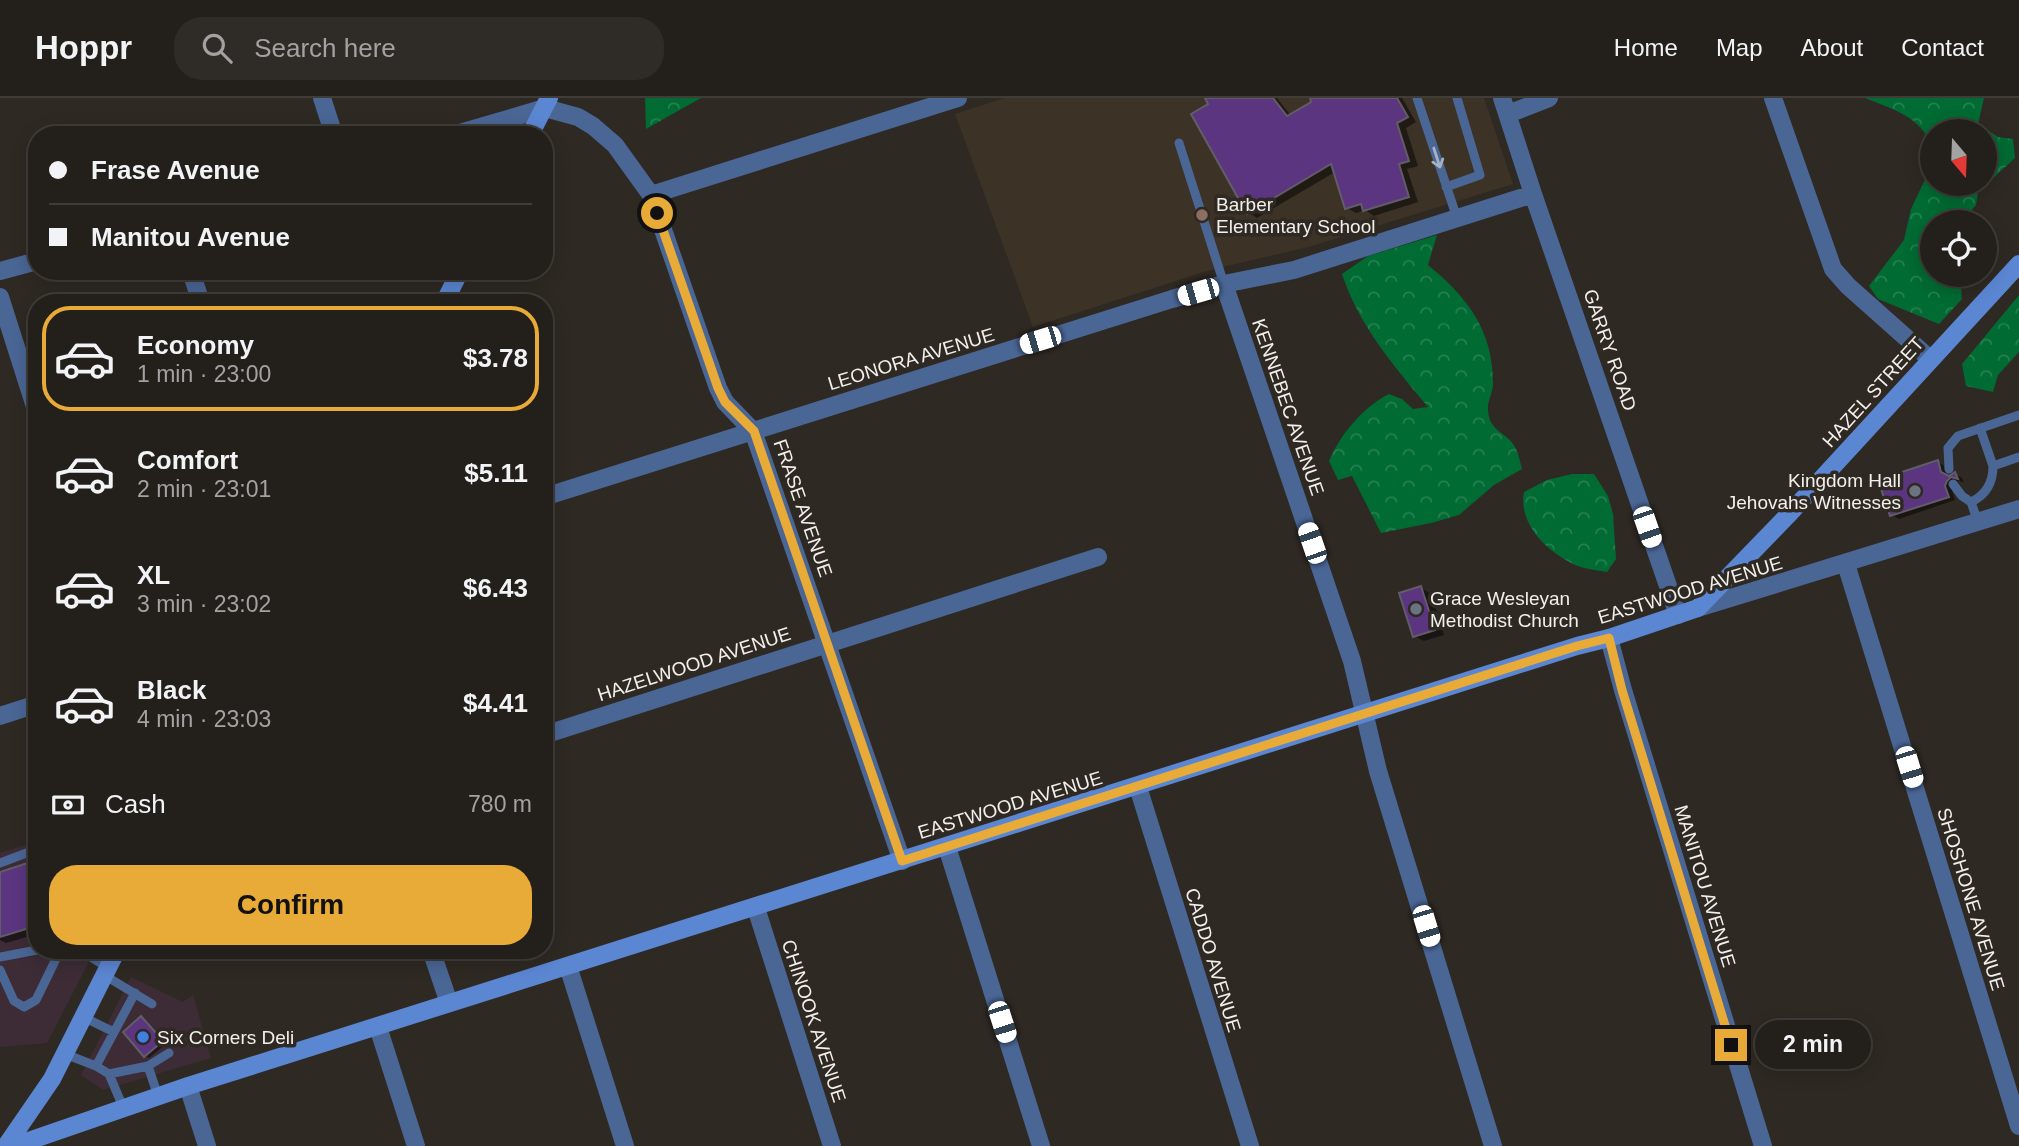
<!DOCTYPE html>
<html lang="en">
<head>
<meta charset="utf-8">
<style>
  body { margin:0; font-family:Arial,sans-serif; background:#2f2c27; color:#f1f3f6; height:100vh; display:flex; flex-direction:column; font-size:26px; white-space:nowrap }
  * { box-sizing:border-box; margin:0 }
  p { font-size:23px; color:#a3a2a2 }
  .icon { flex:none; width:38px; height:38px; fill:none; stroke:currentColor; stroke-width:2; stroke-linecap:round; stroke-linejoin:round }
  .map { position:relative; flex:1; overflow:hidden }
  .details { position:absolute; left:28px; top:196px; width:525px; height:665px; display:flex; flex-direction:column; background:#231f1a; border-radius:28px; box-shadow:0 4px 18px #0003,0 0 0 2px #403d39 }
  .details>* { flex:none }
  .top-card { position:absolute; left:28px; top:28px; width:525px; height:154px; border-radius:28px; box-shadow:0 4px 18px #0003,0 0 0 2px #403d39; display:grid; align-content:center; height:154px; padding:0 21px; background:#231f1a }
  .needle { width:46px; rotate:161deg }
  .controls { position:absolute; left:1920px; top:21px; display:grid; gap:14px }
  .controls a { display:grid; place-items:center; width:77px; height:77px; border-radius:50%; background:#231f1a; box-shadow:0 4px 18px #0003,0 0 0 2px #403d39; font-size:35px }
  .end { position:absolute; width:32px; height:32px; margin:-16px; border:9px solid #e9ab37; background:#111; box-shadow:0 0 0 4px #111 }
  .from { border-radius:50% }
  .bubble { position:absolute; height:49px; border-radius:24px; background:#231f1a; box-shadow:0 4px 18px #0003,0 0 0 2px #403d39; font-size:23px; font-weight:700; line-height:49px; text-align:center }
  .car { position:absolute; width:21px; height:42px; margin:-21px -10px; border-radius:9px; box-shadow:0 0 5px 2px #0007; background:linear-gradient(#fff 24%,#345 0 40%,#fff 0 76%,#345 0 86%,#fff 0) }
  .top-card b { display:flex; align-items:center; gap:24px; height:66px; font-size:26px }
  .top-card b+b { border-top:2px solid #403d39 }
  .top-card i { width:18px; height:18px; background:#f1f3f6 }
  ul { padding:12px 0 0; list-style:none }
  li { display:flex; align-items:center; gap:21px; height:105px; margin:0 14px 10px; padding:0 7px; border:4px solid transparent; border-radius:28px }
  li div { flex:1 }
  li b { display:block; font-size:26px }
  li em { font-style:normal; font-weight:700 }
  li.active { border-color:#e9ab37 }
  li>.icon { width:63px; height:63px; stroke-width:1.5 }
  .pay { display:flex; align-items:center; gap:18px; height:77px; padding:0 21px; font-size:26px }
  .pay p { margin-inline-start:auto }
  .action { display:flex; gap:14px; margin-top:auto; padding:14px 21px }
  .action a { flex:1; height:80px; border-radius:28px; background:#e9ab37; color:#111; font-size:28px; font-weight:700; line-height:80px; text-align:center }
  header { display:flex; align-items:center; gap:42px; box-sizing:border-box; height:98px; padding:0 35px; background:#231f1a; border-bottom:2px solid #403d39 }
  header strong { font-size:33px }
  nav { display:flex; gap:38px; margin-inline-start:auto; font-size:24px }
  .search { width:490px; height:63px; background:#2f2c27; display:flex; align-items:center; gap:18px; box-sizing:border-box; padding:0 24px; border-radius:28px; color:#a3a2a2; font-size:26px }
  .map>svg:first-child { display:block }
  .commercial { fill:#3d2c36 }
  .built { fill:#3c3226 }
  .forest { fill:url(#forest-crowns) }
  .shadow { fill:#0007 }
  .building { fill:#5c3580; stroke:#615d66; stroke-width:2 }
  .lines { fill:none; stroke-linecap:round; stroke-linejoin:round }
  .lane { stroke:#4a6695; stroke-width:9 }
  .street { stroke:#4a6695; stroke-width:18 }
  .secondary { stroke:#5b86d2; stroke-width:18 }
  .oneway { stroke:#a7b1c4 }
  .route { stroke:#e9ab37; stroke-width:9 }
  .education-dot { fill:#8d6e63; stroke:#2f2923; stroke-width:2.5 }
  .worship-dot { fill:#6b7280; stroke:#2f2923; stroke-width:2.5 }
  .shop-dot { fill:#3f7fe0; stroke:#2f2923; stroke-width:2.5 }
  .labels { text-anchor:middle; dominant-baseline:central; stroke-width:7; stroke-linejoin:round; paint-order:stroke }
  .poi-label { font-size:19px; fill:#f3efeb; stroke:#2f2923; text-anchor:start }
  .street-label { font-size:19px; fill:#f3efeb; stroke:#2f2923 }
</style>
</head>
<body>
<header>
<strong>Hoppr</strong>
<div class="search"><svg class="icon" aria-label="search" viewBox="0 0 24 24"><circle cx="10" cy="10" r="6"/><path d="M15 15l6 6"/></svg>Search here</div>
<nav><a>Home</a><a>Map</a><a>About</a><a>Contact</a></nav>
</header>
<div class="map">
<svg width="2019" height="1048" viewBox="0 0 2019 1048">
  <defs>
    <pattern id="forest-crowns" width="20" height="18" patternUnits="userSpaceOnUse" patternTransform="scale(1.75)"><rect width="20" height="18" fill="#006b33"/><path d="M2 6a3 3 0 1 1 6 0M12 15a3 3 0 1 1 6 0" fill="none" stroke="#268051"/></pattern>
  </defs>
  <rect width="100%" height="100%" fill="#2f2923"/>
  <path class="commercial" d="M 37,743 L 37,852 L 95,852 L 47,945 L 0,949 L 0,755 Z
    M 131,879 L 183,904 L 193,897 L 211,960 L 103,992 L 81,977 Z"/>
  <path class="built" d="M 1004,0 L 1484,0 L 1513,86 L 1312,148 L 1210,172 L 1033,229 L 955,16 Z"/>
  <path class="forest" d="M 645,0 L 701,0 L 646,31 Z
    M 1865,0 L 1984,0 L 1978,26 L 1998,39 L 2013,41 L 2015,60 L 1978,94 L 1976,107 L 1961,124 L 1932,124 L 1932,177 L 1960,177 L 1962,201 L 1939,226 L 1878,201 L 1869,188 L 1904,142 L 1911,111 L 1932,67 L 1932,86 L 1984,86 L 1984,33 L 1932,33 L 1932,48 C 1920,18 1892,11 1865,0 Z
    M 1437,137 L 1428,167 C 1468,200 1493,232 1493,286 C 1493,294 1487,304 1488,312 C 1489,333 1505,334 1513,346 C 1518,352 1520,364 1522,371 L 1494,387 L 1459,417 L 1431,425 L 1381,435 L 1352,378 L 1338,382 L 1329,363 C 1340,337 1363,309 1389,296 L 1402,301 L 1413,311 L 1428,309 C 1394,268 1359,228 1342,176 L 1368,158 Z
    M 2019,197 L 2019,254 L 1998,277 L 1993,294 L 1966,288 L 1962,266 Z
    M 1572,376 L 1594,376 L 1608,398 L 1613,416 L 1616,461 L 1607,474 C 1597,472 1584,471 1575,467 C 1548,454 1518,427 1524,394 L 1547,382 Z"/>
  <path class="shadow" d="M 1214,0 L 1277,0 L 1291,18 L 1313,4 L 1312,0 L 1402,0 L 1416,24 L 1406,30 L 1418,68 L 1407,71 L 1418,104 L 1374,118 L 1365,112 L 1356,115 L 1347,110 L 1335,74 L 1257,120 L 1248,114 L 1210,6 Z
    M 1938,364 L 1944,368 L 1948,380 L 1955,376 L 1962,380 L 1964,384 L 1957,383 L 1952,393 L 1955,402 L 1899,421 L 1892,417 Z
    M 1421,490 L 1431,496 L 1444,537 L 1424,543 L 1414,538 Z
    M 37,765 L 37,836 L 6,845 L 0,842 L 0,776 Z
    M 142,921 L 166,946 L 149,960 L 145,958 Z"/>
  <path class="building" d="M 1205,0 L 1273,0 L 1287,18 L 1311,4 L 1310,0 L 1397,0 L 1408,19 L 1397,25 L 1409,63 L 1399,66 L 1409,99 L 1363,113 L 1361,106 L 1345,111 L 1331,66 L 1247,116 L 1191,16 L 1208,6 Z
    M 1938,362 L 1941,374 L 1949,378 L 1955,374 L 1958,381 L 1951,379 L 1947,383 L 1945,388 L 1949,399 L 1890,418 L 1878,382 Z
    M 1421,488 L 1435,532 L 1413,539 L 1399,495 Z
    M 37,762 L 37,822 L 27,825 L 29,830 L 0,839 L 0,774 Z
    M 141,918 L 163,943 L 144,959 L 123,934 Z"/>
  <g class="lines">
    <path class="lane" d="M 1417,0 L 1457,120
      M 1179,45 L 1224,186
      M 1446,89 L 1480,77 L 1457,0
      M 1980,330 L 1993,368
      M 1949,371 L 1948,350 L 1958,338 L 2019,317
      M 1953,386 L 1962,398 L 1971,404 L 1978,424
      M 1971,404 C 1986,397 1993,384 1993,368 L 2019,359
      M 0,765 L 37,751
      M 80,852 L 108,870
      M 0,859 L 37,852
      M 0,872 L 14,903 L 24,909 L 36,902 L 55,863 L 58,852
      M 104,877 L 152,906
      M 135,895 L 96,968 L 109,976 L 148,968 L 158,998
      M 83,919 L 114,934
      M 65,956 L 96,968
      M 148,968 L 169,955
      M 109,976 L 123,1009"/>
    <path class="street" d="M 322,0 L 334,37
      M 1502,0 L 1533,96 L 1678,517
      M 1773,0 L 1833,171 L 1848,188 L 1930,261
      M 1508,16 L 1549,0
      M 453,37 L 545,10 L 578,19 L 593,28 L 615,47 L 651,97 L 718,290 L 725,304 L 753,333 L 902,763
      M 651,97 L 958,0
      M 0,173 L 37,163
      M 191,173 L 201,205
      M 1224,186 L 1352,563 L 1378,673 L 1493,1048
      M 0,199 L 37,315
      M 544,399 L 1172,201 L 1224,186 L 1294,172 L 1533,96
      M 1846,466 L 2019,1028
      M 1698,510 L 2019,411
      M 1609,540 L 1623,592 L 1763,1048
      M 0,618 L 37,606
      M 544,637 L 1098,459
      M 1138,689 L 1250,1048
      M 947,749 L 1041,1048
      M 756,810 L 832,1048
      M 431,852 L 449,905
      M 568,868 L 625,1048
      M 378,929 L 416,1048
      M 188,988 L 207,1048"/>
    <path class="secondary" d="M 530,37 L 549,0
      M 444,205 L 460,173
      M 6,1048 L 52,981 L 117,852
      M 14,1048 L 188,988 L 1577,548 L 1609,540 L 1698,510 L 1790,415 L 2019,166"/>
  </g>
  <defs><path id="oneway-shaft" d="M-6 0H5M1.5-3L5.5 0L1.5 3" fill="none" stroke-width="1.6" stroke-linecap="round" stroke-linejoin="round" transform="scale(1.75)"/></defs>
  <use class="oneway" href="#oneway-shaft" transform="translate(1437 60) rotate(72)"/>
  <g class="lines">
    <path class="route" d="M 657,115 L 718,290 L 725,304 L 754,333 L 902,763 L 1577,548 L 1609,540 L 1622,592 L 1731,947"/>
  </g>
  <circle class="education-dot" cx="1202" cy="117" r="7"/>
  <g class="worship-dot">
    <circle cx="1915" cy="393" r="7"/>
    <circle cx="1416" cy="511" r="7"/>
  </g>
  <circle class="shop-dot" cx="143" cy="939" r="7"/>
  <g class="labels">
    <g class="poi-label">
      <text x="1216" y="106">Barber<tspan x="1216" dy="22">Elementary School</tspan></text>
      <text x="1901" y="382" text-anchor="end">Kingdom Hall<tspan x="1901" dy="22">Jehovahs Witnesses</tspan></text>
      <text x="1430" y="500">Grace Wesleyan<tspan x="1430" dy="22">Methodist Church</tspan></text>
      <text x="157" y="939">Six Corners Deli</text>
    </g>
    <g class="street-label">
      <text transform="translate(1610 252) rotate(71)">GARRY ROAD</text>
      <text transform="translate(911 261) rotate(-17)">LEONORA AVENUE</text>
      <text transform="translate(1873 294) rotate(-48)">HAZEL STREET</text>
      <text transform="translate(1288 309) rotate(71)">KENNEBEC AVENUE</text>
      <text transform="translate(803 410) rotate(71)">FRASE AVENUE</text>
      <text transform="translate(1690 492) rotate(-17)">EASTWOOD AVENUE</text>
      <text transform="translate(694 566) rotate(-18)">HAZELWOOD AVENUE</text>
      <text transform="translate(1010 707) rotate(-17)">EASTWOOD AVENUE</text>
      <text transform="translate(1705 788) rotate(73)">MANITOU AVENUE</text>
      <text transform="translate(1971 801) rotate(73)">SHOSHONE AVENUE</text>
      <text transform="translate(1213 862) rotate(73)">CADDO AVENUE</text>
      <text transform="translate(814 923) rotate(72)">CHINOOK AVENUE</text>
    </g>
  </g>
</svg>
<div class="controls">
<a><svg class="needle" viewBox="-14 -14 28 28"><path d="M0-13l5 13h-10z" fill="#e53935"/><path d="M0 13l5-13h-10z" fill="#a3a2a2"/></svg></a>
<a><svg class="icon" aria-label="locate" viewBox="0 0 24 24"><circle cx="12" cy="12" r="6"/><path d="M12 2v4M12 18v4M2 12h4M18 12h4"/></svg></a>
</div>
<i class="end from" style="left:657px;top:115px"></i>
<i class="end" style="left:1731px;top:947px"></i>
<div class="bubble" style="left:1755px;top:922px;width:116px">2 min</div>
<i class="car" style="left:1198px;top:194px;rotate:254deg"></i>
<i class="car" style="left:1040px;top:242px;rotate:253deg"></i>
<i class="car" style="left:1647px;top:429px;rotate:161deg"></i>
<i class="car" style="left:1312px;top:445px;rotate:341deg"></i>
<i class="car" style="left:1909px;top:669px;rotate:163deg"></i>
<i class="car" style="left:1426px;top:828px;rotate:163deg"></i>
<i class="car" style="left:1002px;top:924px;rotate:162deg"></i>
<div class="top-card">
<b><i class="from"></i>Frase Avenue</b>
<b><i></i>Manitou Avenue</b>
</div>
<section class="details">
<ul>
<li class="active"><svg class="icon" aria-label="car" viewBox="0 0 24 24"><path d="M5 17H2v-5l4-1 3-4h7l3 4 3 1v5h-3M9 17h6M6 11h13"/><circle cx="7" cy="17" r="2"/><circle cx="17" cy="17" r="2"/></svg><div><b>Economy</b><p>1 min · 23:00</p></div><em>$3.78</em></li>
<li><svg class="icon" aria-label="car" viewBox="0 0 24 24"><path d="M5 17H2v-5l4-1 3-4h7l3 4 3 1v5h-3M9 17h6M6 11h13"/><circle cx="7" cy="17" r="2"/><circle cx="17" cy="17" r="2"/></svg><div><b>Comfort</b><p>2 min · 23:01</p></div><em>$5.11</em></li>
<li><svg class="icon" aria-label="car" viewBox="0 0 24 24"><path d="M5 17H2v-5l4-1 3-4h7l3 4 3 1v5h-3M9 17h6M6 11h13"/><circle cx="7" cy="17" r="2"/><circle cx="17" cy="17" r="2"/></svg><div><b>XL</b><p>3 min · 23:02</p></div><em>$6.43</em></li>
<li><svg class="icon" aria-label="car" viewBox="0 0 24 24"><path d="M5 17H2v-5l4-1 3-4h7l3 4 3 1v5h-3M9 17h6M6 11h13"/><circle cx="7" cy="17" r="2"/><circle cx="17" cy="17" r="2"/></svg><div><b>Black</b><p>4 min · 23:03</p></div><em>$4.41</em></li>
</ul>
<div class="pay"><svg class="icon" aria-label="cash" viewBox="0 0 24 24"><path d="M3 7h18v10H3z"/><circle cx="12" cy="12" r="2"/></svg>Cash<p>780 m</p></div>
<div class="action"><a>Confirm</a></div>
</section>
</div>
</body>
</html>
